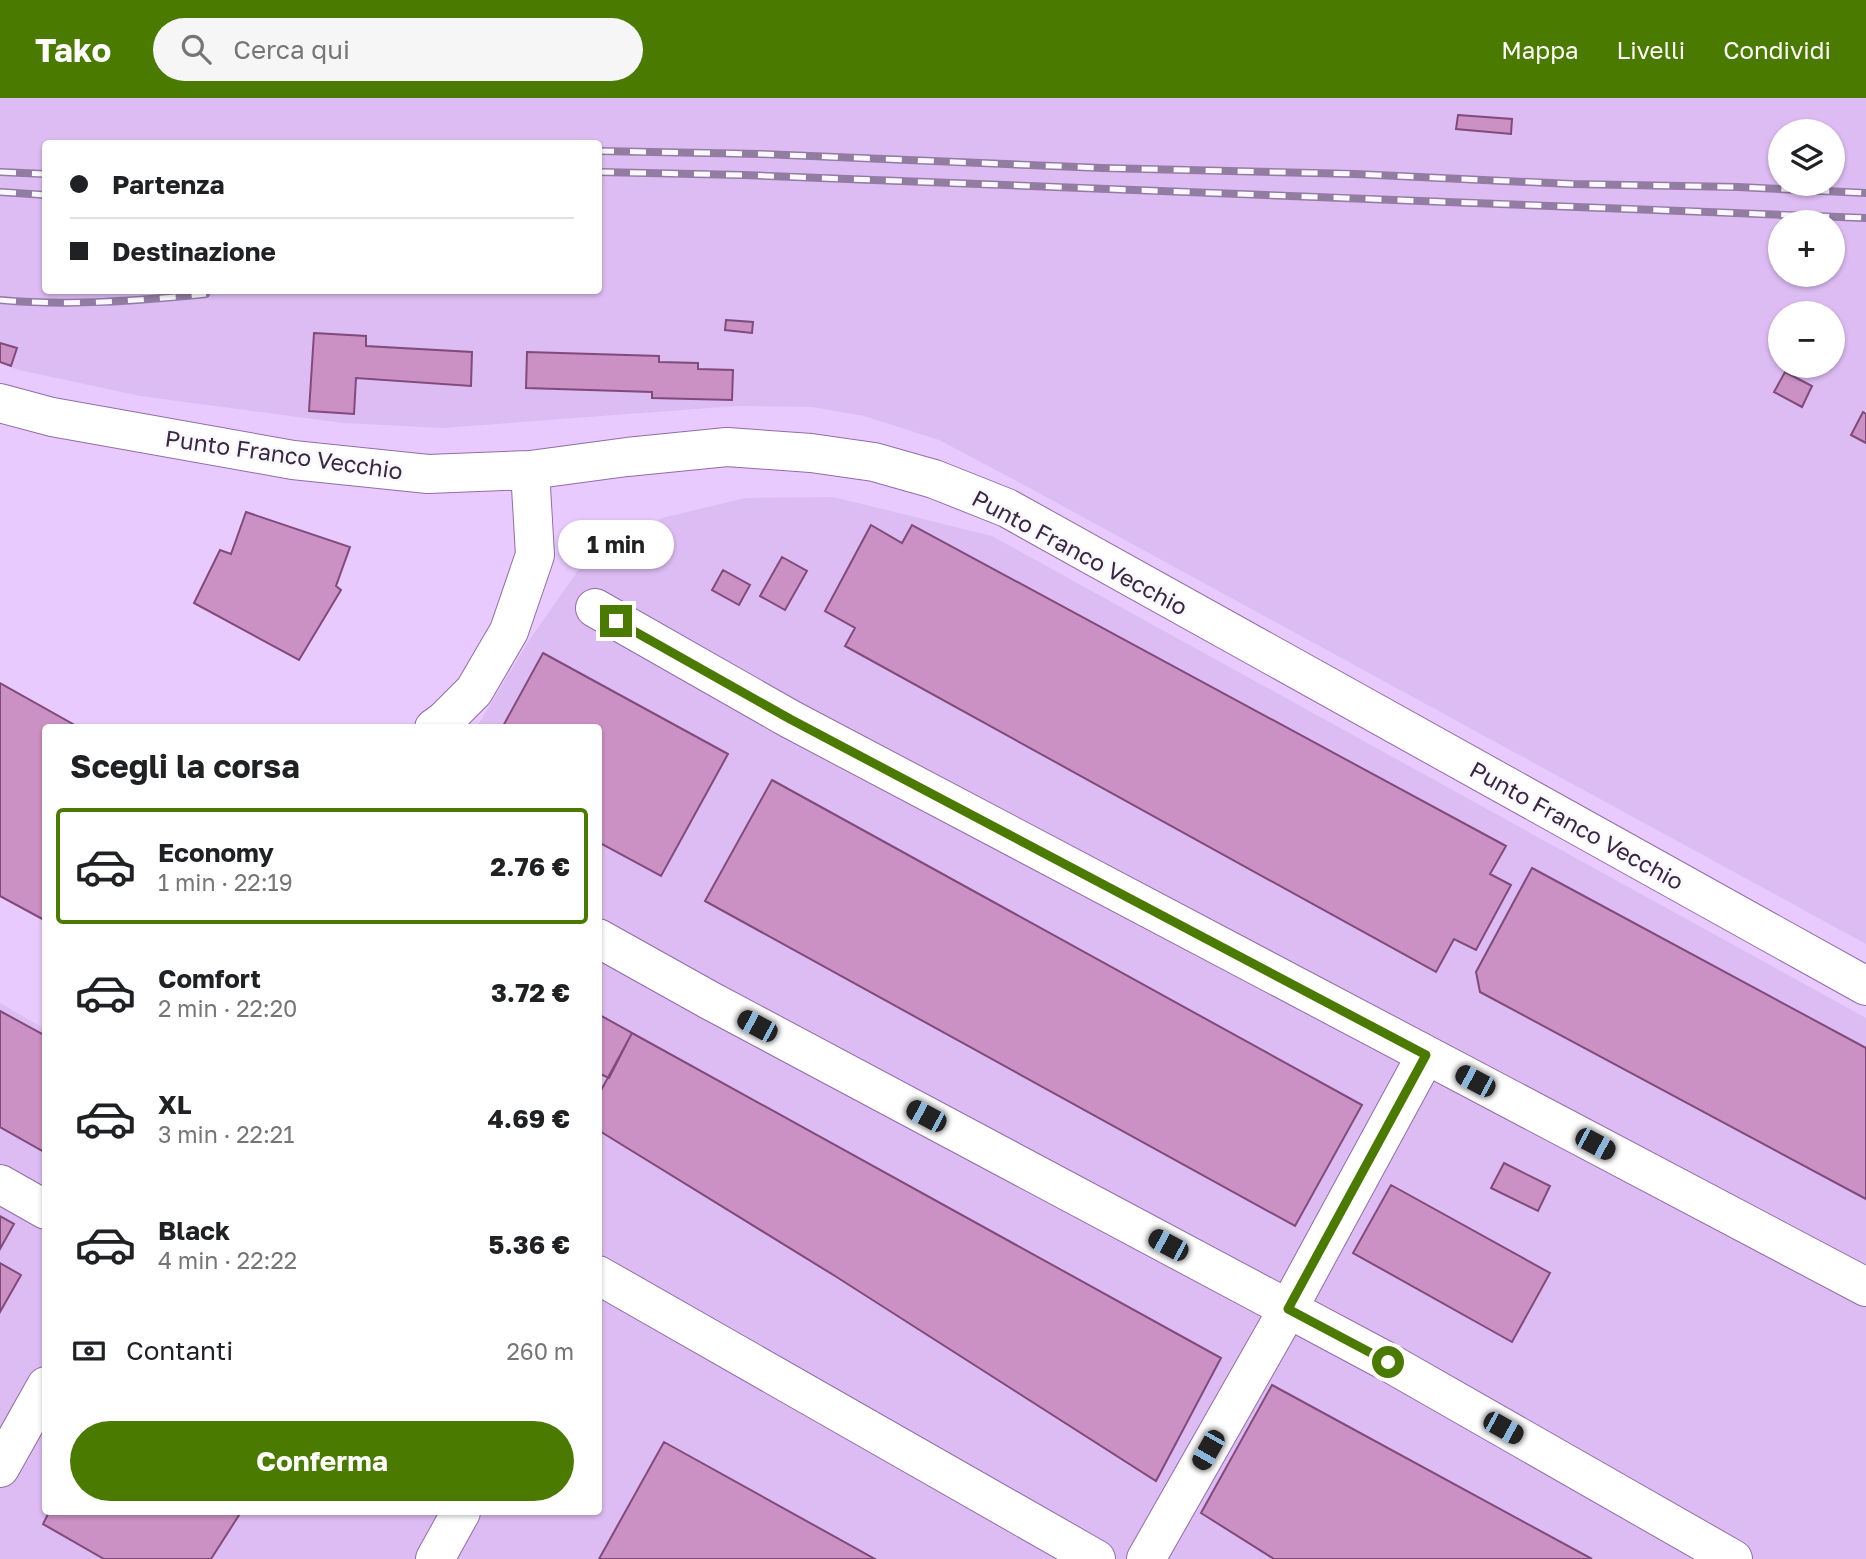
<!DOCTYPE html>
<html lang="it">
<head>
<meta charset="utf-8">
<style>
  body { margin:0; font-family:"Golos Text",sans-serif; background:#f6f6f6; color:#202124; height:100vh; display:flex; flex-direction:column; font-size:26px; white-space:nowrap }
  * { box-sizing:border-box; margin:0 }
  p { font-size:23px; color:#757577 }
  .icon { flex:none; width:38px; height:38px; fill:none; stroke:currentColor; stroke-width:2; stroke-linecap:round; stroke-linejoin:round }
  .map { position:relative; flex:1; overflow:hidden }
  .details { position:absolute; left:42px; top:626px; width:560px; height:791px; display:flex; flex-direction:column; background:#fff; border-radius:7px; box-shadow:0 2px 5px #0004 }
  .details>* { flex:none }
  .top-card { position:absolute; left:42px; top:42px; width:560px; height:154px; border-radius:7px; box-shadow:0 2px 5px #0004; display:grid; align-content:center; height:154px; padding:0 28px; background:#fff }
  .controls { position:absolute; left:1768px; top:21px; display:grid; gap:14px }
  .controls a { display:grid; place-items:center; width:77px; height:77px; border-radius:50%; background:#fff; box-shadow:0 2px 5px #0004; font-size:35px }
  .end { position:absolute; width:32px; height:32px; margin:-16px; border:9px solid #4b7a01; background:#fff; box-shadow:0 0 0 4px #fff }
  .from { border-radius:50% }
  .bubble { position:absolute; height:49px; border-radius:24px; background:#fff; box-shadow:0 2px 5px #0004; font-size:23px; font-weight:700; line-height:49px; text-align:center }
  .car { position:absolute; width:21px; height:42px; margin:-21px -10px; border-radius:9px; box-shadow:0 0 5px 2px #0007; background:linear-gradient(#222 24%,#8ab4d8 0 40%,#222 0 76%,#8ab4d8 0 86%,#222 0) }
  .top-card b { display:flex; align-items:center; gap:24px; height:66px; font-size:26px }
  .top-card b+b { border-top:2px solid #e0e0e0 }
  .top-card i { width:18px; height:18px; background:#202124 }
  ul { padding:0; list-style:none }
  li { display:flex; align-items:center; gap:21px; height:116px; margin:0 14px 10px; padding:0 14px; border:4px solid transparent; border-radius:7px }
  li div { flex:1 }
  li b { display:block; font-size:26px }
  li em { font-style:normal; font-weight:700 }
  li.selected { border-color:#4b7a01 }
  li>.icon { width:63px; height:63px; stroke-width:1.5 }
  h2 { padding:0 28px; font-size:32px; line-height:84px }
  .pay { display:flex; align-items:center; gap:18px; height:77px; padding:0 28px; font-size:26px }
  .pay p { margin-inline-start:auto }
  .button { display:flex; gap:14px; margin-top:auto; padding:14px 28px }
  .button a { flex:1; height:80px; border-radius:42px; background:#4b7a01; color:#fff; font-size:28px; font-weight:700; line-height:80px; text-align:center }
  header { display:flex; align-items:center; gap:42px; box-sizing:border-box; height:98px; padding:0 35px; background:#4b7a01; color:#fff }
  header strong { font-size:33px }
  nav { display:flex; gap:38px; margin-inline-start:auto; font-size:24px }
  .search { width:490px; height:63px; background:#f6f6f6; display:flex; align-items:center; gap:18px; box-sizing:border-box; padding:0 24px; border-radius:38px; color:#757577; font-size:26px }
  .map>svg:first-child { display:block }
  .built { fill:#ddbcf3; fill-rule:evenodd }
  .building { fill:#cb91c4; stroke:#804b7a; stroke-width:2 }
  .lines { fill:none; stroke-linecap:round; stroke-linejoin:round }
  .minor-casing { stroke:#916da8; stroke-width:40 }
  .minor { stroke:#fff; stroke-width:38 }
  .rail-casing { stroke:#927ca2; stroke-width:8 }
  .rail { stroke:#fbf7fe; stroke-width:5; stroke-dasharray:16; stroke-linecap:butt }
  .route { stroke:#4b7a01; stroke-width:9 }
  .labels { text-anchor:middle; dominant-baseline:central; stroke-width:5; stroke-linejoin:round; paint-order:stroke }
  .street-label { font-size:23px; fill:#382942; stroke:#fbf7fe }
</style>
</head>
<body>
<header>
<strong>Tako</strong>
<div class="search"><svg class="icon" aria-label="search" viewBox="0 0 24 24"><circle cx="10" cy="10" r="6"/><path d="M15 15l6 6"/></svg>Cerca qui</div>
<nav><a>Mappa</a><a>Livelli</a><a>Condividi</a></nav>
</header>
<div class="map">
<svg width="1866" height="1461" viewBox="0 0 1866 1461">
  <rect width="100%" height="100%" fill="#e8cafe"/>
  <path class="built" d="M 0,0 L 1866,0 L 1866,846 L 1024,387 L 939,342 L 864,318 L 812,309 L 736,308 L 443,330 L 343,325 L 140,298 L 19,272 L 0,265 ZM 1780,33 L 1832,33 L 1832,86 L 1780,86 ZM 46,46 L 598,46 L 598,192 L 46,192 ZM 1780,124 L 1832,124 L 1832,177 L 1780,177 ZM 1780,215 L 1832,215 L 1832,268 L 1780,268 Z
    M 833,399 L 992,438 L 1866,920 L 1866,1461 L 0,1461 L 0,905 L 45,931 L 46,1414 L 598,1414 L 598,630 L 476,630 L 528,544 L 579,471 L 662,420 L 745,400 Z"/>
  <path class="building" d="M 1458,17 L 1512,21 L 1511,36 L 1456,31 Z
    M 726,222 L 753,224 L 752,235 L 725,232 Z
    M 314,235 L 366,238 L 366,248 L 472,254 L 471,288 L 356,280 L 354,316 L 309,313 Z
    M 0,245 L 17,250 L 11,268 L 0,264 Z
    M 527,254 L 659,258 L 659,264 L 698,265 L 698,271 L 733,272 L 732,302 L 652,300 L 652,294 L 526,290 Z
    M 1785,274 L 1812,288 L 1802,309 L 1774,294 Z
    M 1863,314 L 1866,316 L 1866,345 L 1851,337 Z
    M 246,414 L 350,449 L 336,488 L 341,492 L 299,562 L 194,505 L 220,452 L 231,456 Z
    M 871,427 L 902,445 L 912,427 L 1506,748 L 1490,776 L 1511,787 L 1476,852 L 1454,841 L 1436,874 L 845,548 L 855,530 L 825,513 Z
    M 782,459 L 807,473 L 785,512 L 760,498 Z
    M 723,472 L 750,487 L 739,507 L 712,492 Z
    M 543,555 L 728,656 L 661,778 L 598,744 L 598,630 L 502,630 Z
    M 0,585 L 80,630 L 46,630 L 46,823 L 0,798 Z
    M 772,682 L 1362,1007 L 1295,1128 L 705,803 Z
    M 1532,770 L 1866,950 L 1866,1101 L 1480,894 L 1476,874 Z
    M 0,913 L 46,938 L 46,1055 L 0,1029 Z
    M 598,916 L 632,935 L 609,980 L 598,975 Z
    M 632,935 L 1221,1260 L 1156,1383 L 835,1178 L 598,1032 L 598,998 Z
    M 1504,1065 L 1550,1088 L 1538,1113 L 1491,1090 Z
    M 1391,1087 L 1550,1175 L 1512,1244 L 1353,1155 Z
    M 0,1118 L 14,1126 L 0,1151 Z
    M 0,1165 L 21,1177 L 0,1214 Z
    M 1272,1287 L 1592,1461 L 1274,1461 L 1201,1415 Z
    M 664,1344 L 875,1461 L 599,1461 Z
    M 49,1414 L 241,1414 L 211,1461 L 104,1461 L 43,1426 Z"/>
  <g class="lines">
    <defs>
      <path id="minor" d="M 0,305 L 52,319 L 293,362 L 428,376 L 530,372 L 627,359 L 727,349 L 811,355 L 874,364 L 934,381 L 1007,410 L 1866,888
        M 595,510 L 790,621 L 1866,1189
        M 434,630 L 445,622 L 474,593 L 509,533 L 535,457 L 530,372
        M 598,840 L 709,902 L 1388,1264 L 1733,1461
        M 0,1086 L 46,1112
        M 598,1177 L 1096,1461
        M 0,1370 L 46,1288
        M 435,1461 L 461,1414
        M 1146,1461 L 1288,1211 L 1426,957"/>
    </defs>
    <use href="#minor" class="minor-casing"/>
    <use href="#minor" class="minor"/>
    <defs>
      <path id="rail" d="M 598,53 L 761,56 L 1102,70 L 1355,76 L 1572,86 L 1738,89 L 1866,95
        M 0,74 L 46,76
        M 598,74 L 743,77 L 1866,120
        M 0,94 L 46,97
        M 0,202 C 69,208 137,203 206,196"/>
    </defs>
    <use href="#rail" class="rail-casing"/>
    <use href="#rail" class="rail"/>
  </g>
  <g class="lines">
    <path class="route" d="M 616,523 L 790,621 L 1426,957 L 1288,1211 L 1388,1264"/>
  </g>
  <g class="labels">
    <g class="street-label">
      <text transform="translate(284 356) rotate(8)">Punto Franco Vecchio</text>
      <text transform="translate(1080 454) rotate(28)">Punto Franco Vecchio</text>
      <text transform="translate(1577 727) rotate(29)">Punto Franco Vecchio</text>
    </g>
  </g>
</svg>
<div class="controls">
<a><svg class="icon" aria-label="layers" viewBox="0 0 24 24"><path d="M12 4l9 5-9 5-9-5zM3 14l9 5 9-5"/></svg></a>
<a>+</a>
<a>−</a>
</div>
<i class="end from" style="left:1388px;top:1264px"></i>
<i class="end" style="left:616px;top:523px"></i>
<div class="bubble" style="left:558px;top:422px;width:116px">1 min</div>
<i class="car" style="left:757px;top:928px;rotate:298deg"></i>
<i class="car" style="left:1475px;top:983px;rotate:298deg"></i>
<i class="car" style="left:926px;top:1018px;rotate:298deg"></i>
<i class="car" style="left:1595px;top:1046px;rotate:118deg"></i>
<i class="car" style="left:1168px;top:1147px;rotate:298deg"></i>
<i class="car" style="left:1503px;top:1330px;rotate:119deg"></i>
<i class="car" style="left:1208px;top:1352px;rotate:210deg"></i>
<div class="top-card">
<b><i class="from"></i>Partenza</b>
<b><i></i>Destinazione</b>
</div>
<section class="details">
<h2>Scegli la corsa</h2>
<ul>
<li class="selected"><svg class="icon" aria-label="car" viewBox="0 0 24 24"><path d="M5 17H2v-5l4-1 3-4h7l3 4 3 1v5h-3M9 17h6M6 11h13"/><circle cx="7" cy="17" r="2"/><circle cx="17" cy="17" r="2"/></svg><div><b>Economy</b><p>1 min · 22:19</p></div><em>2.76 €</em></li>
<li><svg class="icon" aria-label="car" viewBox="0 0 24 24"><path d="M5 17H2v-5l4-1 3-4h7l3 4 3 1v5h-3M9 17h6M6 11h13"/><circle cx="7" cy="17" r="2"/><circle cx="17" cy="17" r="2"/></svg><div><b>Comfort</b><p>2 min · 22:20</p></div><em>3.72 €</em></li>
<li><svg class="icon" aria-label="car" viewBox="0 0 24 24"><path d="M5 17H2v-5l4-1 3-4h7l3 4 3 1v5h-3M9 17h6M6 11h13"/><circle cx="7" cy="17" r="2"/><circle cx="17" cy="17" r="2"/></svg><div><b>XL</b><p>3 min · 22:21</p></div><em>4.69 €</em></li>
<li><svg class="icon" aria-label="car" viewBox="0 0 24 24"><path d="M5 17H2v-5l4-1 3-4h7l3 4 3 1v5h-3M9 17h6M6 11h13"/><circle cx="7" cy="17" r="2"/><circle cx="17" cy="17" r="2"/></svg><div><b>Black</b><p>4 min · 22:22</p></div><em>5.36 €</em></li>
</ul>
<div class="pay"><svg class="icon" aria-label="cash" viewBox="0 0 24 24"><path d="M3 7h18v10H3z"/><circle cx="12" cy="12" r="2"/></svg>Contanti<p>260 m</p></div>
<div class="button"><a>Conferma</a></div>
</section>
</div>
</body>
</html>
